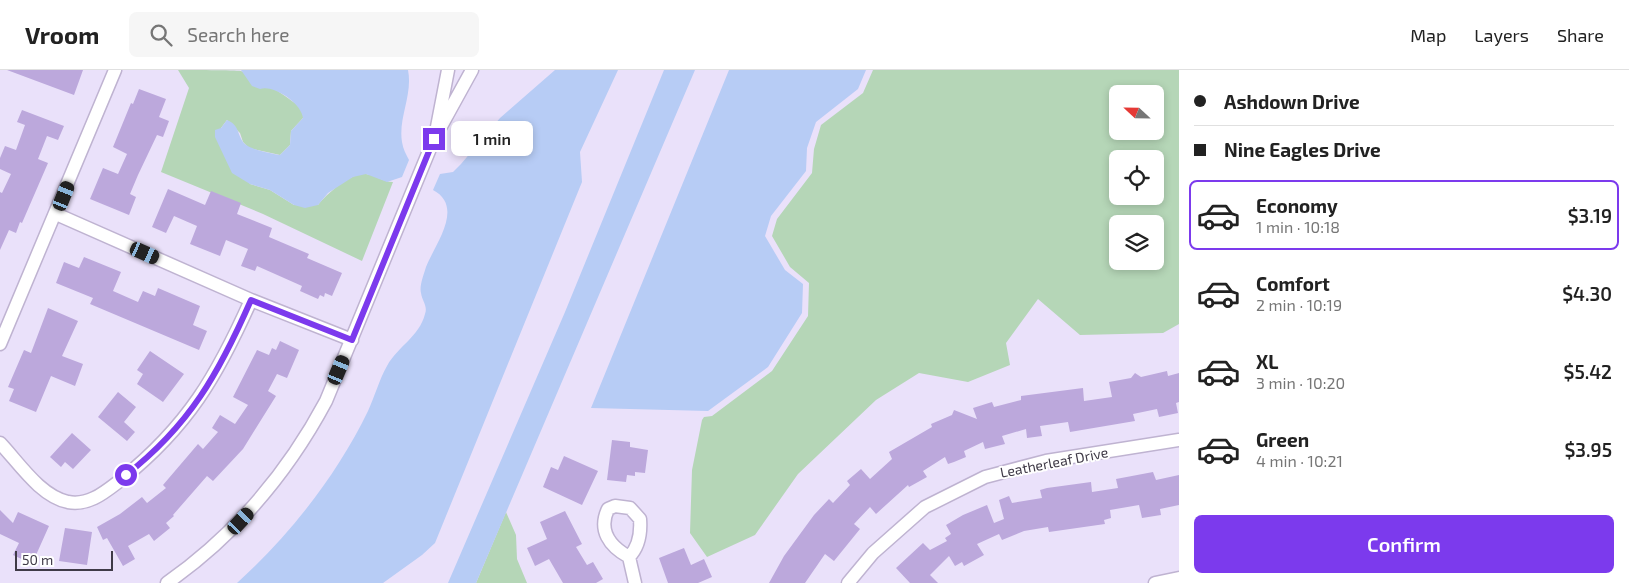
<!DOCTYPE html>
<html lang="en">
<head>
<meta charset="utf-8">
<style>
  body { margin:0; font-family:"Exo 2",sans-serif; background:#f6f6f6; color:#222; height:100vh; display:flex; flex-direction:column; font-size:19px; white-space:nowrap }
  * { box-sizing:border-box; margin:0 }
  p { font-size:16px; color:#767676 }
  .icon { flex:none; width:28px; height:28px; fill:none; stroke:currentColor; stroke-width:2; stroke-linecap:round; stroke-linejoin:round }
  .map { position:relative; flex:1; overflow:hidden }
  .drawer { display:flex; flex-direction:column; background:#fff; width:450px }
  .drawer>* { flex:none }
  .top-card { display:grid; align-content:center; height:110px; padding:0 15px; background:#fff }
  .needle { width:32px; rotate:292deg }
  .buttons { position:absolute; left:1109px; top:15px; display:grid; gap:10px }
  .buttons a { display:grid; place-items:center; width:55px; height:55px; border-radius:8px; background:#fff; box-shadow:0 2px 8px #0003; font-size:25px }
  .scale { position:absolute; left:15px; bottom:12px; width:98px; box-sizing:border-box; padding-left:5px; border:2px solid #3f3a47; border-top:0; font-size:14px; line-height:18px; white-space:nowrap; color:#3f3a47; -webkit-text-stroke:4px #fff; paint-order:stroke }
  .end { position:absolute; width:22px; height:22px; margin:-11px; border:6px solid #7c3aed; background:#fff; box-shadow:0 0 0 2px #fff }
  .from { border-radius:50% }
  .bubble { position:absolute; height:35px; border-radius:8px; background:#fff; box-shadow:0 2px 8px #0003; font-size:16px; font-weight:600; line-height:35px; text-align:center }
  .car { position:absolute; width:15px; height:30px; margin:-15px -8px; border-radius:6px; box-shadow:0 0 4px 1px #0007; background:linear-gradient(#222 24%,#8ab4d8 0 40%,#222 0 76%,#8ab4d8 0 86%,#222 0) }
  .top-card b { display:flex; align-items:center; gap:18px; height:48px; font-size:19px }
  .top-card b+b { border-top:1px solid #e0e0e0 }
  .top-card i { width:12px; height:12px; background:#222 }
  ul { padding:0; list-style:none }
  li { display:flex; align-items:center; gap:15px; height:70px; margin:0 10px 8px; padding:0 5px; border:2px solid transparent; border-radius:8px }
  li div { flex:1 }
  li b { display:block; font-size:19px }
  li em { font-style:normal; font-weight:600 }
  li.current { border-color:#7c3aed }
  li>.icon { width:45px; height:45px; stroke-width:1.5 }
  .primary-button { display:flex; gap:10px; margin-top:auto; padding:10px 15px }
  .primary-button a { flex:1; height:58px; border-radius:8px; background:#7c3aed; color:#fff; font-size:20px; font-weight:600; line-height:58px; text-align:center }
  header { display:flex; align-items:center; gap:30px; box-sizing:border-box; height:70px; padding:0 25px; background:#fff; border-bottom:1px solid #e0e0e0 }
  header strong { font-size:24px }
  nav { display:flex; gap:28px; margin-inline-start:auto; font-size:18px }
  .search { width:350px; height:45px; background:#f6f6f6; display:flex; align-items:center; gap:12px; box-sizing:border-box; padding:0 18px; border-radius:8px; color:#767676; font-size:19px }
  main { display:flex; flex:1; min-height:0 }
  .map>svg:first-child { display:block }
  .green { fill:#b5d6b7; fill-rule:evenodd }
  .water { fill:#b7ccf5 }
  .building { fill:#bca8dc }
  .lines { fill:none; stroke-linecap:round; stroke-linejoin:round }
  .street-casing { stroke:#bfb3d1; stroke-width:15 }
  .street { stroke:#fff; stroke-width:12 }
  .route { stroke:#7c3aed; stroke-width:6 }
  .labels { text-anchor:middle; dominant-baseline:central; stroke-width:4; stroke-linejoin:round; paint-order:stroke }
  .street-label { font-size:14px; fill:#3f3a47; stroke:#fff }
</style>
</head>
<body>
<header>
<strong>Vroom</strong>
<div class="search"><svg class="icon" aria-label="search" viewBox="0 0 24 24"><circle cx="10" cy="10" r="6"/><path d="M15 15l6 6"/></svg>Search here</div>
<nav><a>Map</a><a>Layers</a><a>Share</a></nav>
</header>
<main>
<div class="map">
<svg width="1179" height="513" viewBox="0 0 1179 513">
  <rect width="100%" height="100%" fill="#eae1fa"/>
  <path class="green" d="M 178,0 C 189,0 235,0 241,1 C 257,9 292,27 303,41 L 303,48 L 291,61 L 290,75 L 280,85 L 249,78 L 243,72 L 240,63 L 227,50 L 221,58 L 250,114 L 270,120 L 294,135 L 318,135 C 327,124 351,102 366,104 C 376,105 383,112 393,112 L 362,191 L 263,144 L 161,102 L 189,18 Z
    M 873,0 L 1179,0 L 1179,254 L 1163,263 L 1080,265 L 1038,229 L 1006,273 L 1010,295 L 968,312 L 919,303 L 876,330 L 798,404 L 755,465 L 707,487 L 690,463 L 692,400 L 702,350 L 704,347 L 712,346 L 772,301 L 808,246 L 809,213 L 790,197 L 772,166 L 777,149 L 812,103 L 814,79 L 821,55 L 863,23 ZM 1118,24 L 1155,24 L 1155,61 L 1118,61 ZM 1118,89 L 1155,89 L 1155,126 L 1118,126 ZM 1118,154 L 1155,154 L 1155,191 L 1118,191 Z
    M 506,442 L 516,465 L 517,489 L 527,513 L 476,513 Z"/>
  <path class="water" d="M 241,0 L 408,0 C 413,25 398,48 402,72 C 403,79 406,84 409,90 L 402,107 L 387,112 L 366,104 L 353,107 L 328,123 L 318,135 L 305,138 L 294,135 L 270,120 L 250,114 L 232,103 L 215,67 L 215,60 L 221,58 L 227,50 C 239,55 237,63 243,72 C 247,79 272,84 280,85 L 290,75 L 291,61 L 303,48 C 302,34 274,14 260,19 L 252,16 Z
    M 555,0 L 618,0 L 580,82 L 582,112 L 435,473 L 422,485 L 383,513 L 237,513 C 290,465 337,405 368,341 C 375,326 379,310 387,296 C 398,276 419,267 425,244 C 428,236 422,231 421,223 C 419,216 424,204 426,197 C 435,174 465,137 433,120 L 440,104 L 453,102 L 461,94 L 500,48 Z
    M 664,0 L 695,0 L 476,513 L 448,513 L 565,242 Z
    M 729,0 L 866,0 L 858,19 L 816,52 L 807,78 L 806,101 L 771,146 L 765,166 L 785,200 L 803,214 L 802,243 L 768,297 L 708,341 L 591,338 Z"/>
  <path class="building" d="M 7,0 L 83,0 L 74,25 Z
    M 139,19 L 166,29 L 159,47 L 169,51 L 163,67 L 157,65 L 138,105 L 130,124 L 136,127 L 129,145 L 90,129 L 103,98 L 118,104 L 127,84 L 113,77 L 131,33 L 133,34 Z
    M 22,40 L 64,56 L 58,70 L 47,66 L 38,89 L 48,93 L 22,153 L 20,152 L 16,163 L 9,160 L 0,180 L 0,122 L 2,123 L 11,104 L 0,99 L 0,88 L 5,76 L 16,80 L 25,55 L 17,52 Z
    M 168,119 L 205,135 L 211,121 L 241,133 L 237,144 L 272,158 L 269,167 L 309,184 L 307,188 L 342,203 L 332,226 L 325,223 L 324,227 L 320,225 L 318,229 L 300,221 L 302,216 L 257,196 L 255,201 L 241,196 L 248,179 L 226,170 L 220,186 L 190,174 L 197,156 L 174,146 L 166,163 L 152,157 Z
    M 84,187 L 121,202 L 113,221 L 138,232 L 143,221 L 155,226 L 158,218 L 200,236 L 193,255 L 207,261 L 199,280 L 90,234 L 93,228 L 56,213 L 64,192 L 79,198 Z
    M 48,238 L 78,251 L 62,286 L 83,294 L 75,316 L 51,306 L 36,342 L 9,331 L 14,319 L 8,317 L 24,280 L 31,283 Z
    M 280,271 L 299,280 L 287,308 L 277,304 L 268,321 L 276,326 L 243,379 L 213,411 L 207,406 L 173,445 L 174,446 L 166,453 L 170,458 L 154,471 L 149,464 L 128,476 L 135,489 L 123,496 L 107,468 L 103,470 L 97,457 L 120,444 L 142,427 L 147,433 L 166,418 L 163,415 L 198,374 L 203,379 L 218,362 L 212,358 L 220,345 L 235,354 L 248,335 L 233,327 L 257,280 L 269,285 L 272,278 L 276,280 Z
    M 150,281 L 184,304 L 163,332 L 137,314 L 143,304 L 137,300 Z
    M 1167,301 L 1168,306 L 1179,303 L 1179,332 L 1176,333 L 1178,343 L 1159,347 L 1157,339 L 1133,344 L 1135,351 L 1070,362 L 1068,352 L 1040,356 L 1042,366 L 1027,368 L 1026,359 L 1002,366 L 1005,374 L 985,379 L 983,372 L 964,381 L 966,387 L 954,392 L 948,394 L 945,387 L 923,401 L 927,407 L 909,417 L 908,415 L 876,444 L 870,437 L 854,454 L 860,459 L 834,491 L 825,484 L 805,513 L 769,513 L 784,486 L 814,445 L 829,429 L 833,433 L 850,415 L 847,411 L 861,399 L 870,409 L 892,389 L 889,382 L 932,357 L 931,354 L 952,345 L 954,340 L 977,349 L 973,338 L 992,332 L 994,337 L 1021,330 L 1021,326 L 1083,318 L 1084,331 L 1112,327 L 1109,312 L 1131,308 L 1135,303 L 1141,307 Z
    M 118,322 L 136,337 L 124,352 L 135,362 L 127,371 L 98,347 Z
    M 72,363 L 91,380 L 73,399 L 65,392 L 61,397 L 50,387 Z
    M 612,370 L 630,372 L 630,377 L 648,380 L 645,403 L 635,402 L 635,406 L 627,405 L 626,412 L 607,410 Z
    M 564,386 L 598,401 L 582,435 L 543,417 L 551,397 L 558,400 Z
    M 1153,402 L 1156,410 L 1179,405 L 1179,435 L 1160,439 L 1161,445 L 1142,448 L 1139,435 L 1110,440 L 1111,448 L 1104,450 L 1105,454 L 1049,462 L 1048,457 L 1024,461 L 1002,470 L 999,464 L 977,474 L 984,485 L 964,496 L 962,492 L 955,496 L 949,486 L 930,505 L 938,513 L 910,513 L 896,498 L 923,473 L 930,480 L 947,471 L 945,468 L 951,464 L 946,455 L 963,445 L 987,435 L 994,453 L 1004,449 L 999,430 L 1009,426 L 1012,433 L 1042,428 L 1040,420 L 1047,418 L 1091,412 L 1092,422 L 1118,418 L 1116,409 Z
    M 0,440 L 13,453 L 18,442 L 49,456 L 32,494 L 13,485 L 19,473 L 0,464 Z
    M 565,441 L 582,474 L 576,477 L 587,495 L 593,492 L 603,509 L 596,513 L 563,513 L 549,489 L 535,496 L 527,478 L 547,469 L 540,452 Z
    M 65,458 L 92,462 L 87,495 L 59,491 Z
    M 684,478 L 691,495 L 704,489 L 712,507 L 698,513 L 668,513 L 659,488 Z"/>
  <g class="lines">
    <defs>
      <path id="street" d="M 437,57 L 448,0
        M 56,144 L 251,230 L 352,270
        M 0,274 L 115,0
        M 0,373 C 19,393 40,426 68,432 C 90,436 106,421 122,409 C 188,356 217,306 251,230
        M 615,436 L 630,438 L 640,449 C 641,462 639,477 629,487 C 609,476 598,460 608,439 Z
        M 629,487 L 635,513
        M 167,513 C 235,465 287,404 326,331 L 434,69 L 472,0
        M 848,513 L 873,483 L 925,437 L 985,407 L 1046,391 L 1179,370
        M 1155,513 L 1179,508"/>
    </defs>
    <use href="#street" class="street-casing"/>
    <use href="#street" class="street"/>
  </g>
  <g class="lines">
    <path class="route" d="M 126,405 C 190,355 219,303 251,230 L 352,270 L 434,69"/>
  </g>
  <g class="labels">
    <g class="street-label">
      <text transform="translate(1054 392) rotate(-11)">Leatherleaf Drive</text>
    </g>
  </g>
</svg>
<div class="buttons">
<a><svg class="needle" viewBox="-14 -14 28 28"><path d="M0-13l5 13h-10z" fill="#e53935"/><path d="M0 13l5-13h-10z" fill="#767676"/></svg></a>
<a><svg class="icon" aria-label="locate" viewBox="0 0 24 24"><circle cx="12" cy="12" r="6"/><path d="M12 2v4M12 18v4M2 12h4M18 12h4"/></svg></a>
<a><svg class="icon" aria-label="layers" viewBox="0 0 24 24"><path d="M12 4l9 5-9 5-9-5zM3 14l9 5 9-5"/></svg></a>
</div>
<div class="scale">50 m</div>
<i class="end from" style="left:126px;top:405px"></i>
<i class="end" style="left:434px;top:69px"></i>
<div class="bubble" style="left:451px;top:51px;width:82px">1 min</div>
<i class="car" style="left:64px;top:126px;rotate:22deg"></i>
<i class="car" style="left:145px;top:183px;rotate:114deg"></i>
<i class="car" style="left:339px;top:300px;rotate:23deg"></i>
<i class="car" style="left:241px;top:451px;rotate:43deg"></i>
</div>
<section class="drawer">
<div class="top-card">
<b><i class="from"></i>Ashdown Drive</b>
<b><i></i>Nine Eagles Drive</b>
</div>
<ul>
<li class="current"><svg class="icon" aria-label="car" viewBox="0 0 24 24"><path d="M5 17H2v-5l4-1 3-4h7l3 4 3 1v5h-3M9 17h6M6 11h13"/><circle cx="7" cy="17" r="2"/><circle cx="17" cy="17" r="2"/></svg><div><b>Economy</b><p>1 min · 10:18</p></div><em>$3.19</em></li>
<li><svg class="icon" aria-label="car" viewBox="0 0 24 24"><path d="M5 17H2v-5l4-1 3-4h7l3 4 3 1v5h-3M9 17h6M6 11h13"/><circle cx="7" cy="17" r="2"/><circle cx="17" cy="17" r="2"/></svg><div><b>Comfort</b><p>2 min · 10:19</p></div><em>$4.30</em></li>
<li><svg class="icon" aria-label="car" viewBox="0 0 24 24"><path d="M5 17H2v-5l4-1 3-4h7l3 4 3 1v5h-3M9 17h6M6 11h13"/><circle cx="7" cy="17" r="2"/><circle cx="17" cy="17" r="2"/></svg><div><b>XL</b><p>3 min · 10:20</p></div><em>$5.42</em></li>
<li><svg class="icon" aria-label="car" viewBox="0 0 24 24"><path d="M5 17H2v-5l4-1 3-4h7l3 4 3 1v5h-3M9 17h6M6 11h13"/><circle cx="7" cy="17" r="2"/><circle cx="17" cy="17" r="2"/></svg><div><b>Green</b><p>4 min · 10:21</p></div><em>$3.95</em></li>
</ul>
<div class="primary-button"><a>Confirm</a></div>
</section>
</main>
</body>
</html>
